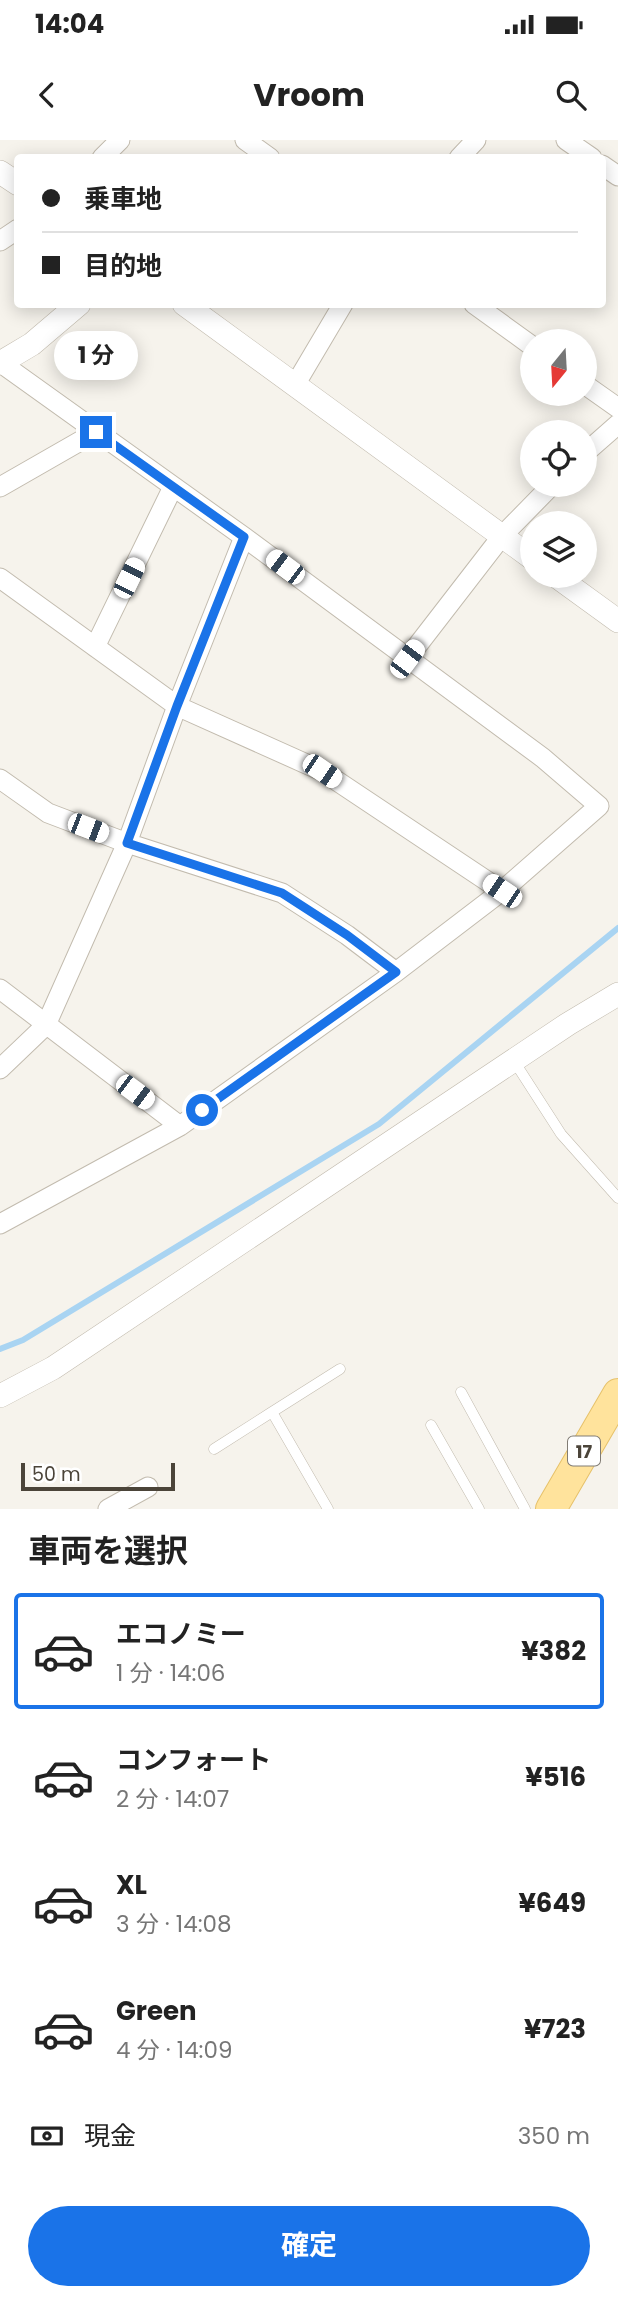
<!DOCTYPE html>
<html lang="ja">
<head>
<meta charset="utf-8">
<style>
  body { margin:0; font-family:Poppins,"Noto Sans JP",sans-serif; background:#f2f2f2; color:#222; height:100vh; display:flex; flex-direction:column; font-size:26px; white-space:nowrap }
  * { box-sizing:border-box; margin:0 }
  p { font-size:23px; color:#767676 }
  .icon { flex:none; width:38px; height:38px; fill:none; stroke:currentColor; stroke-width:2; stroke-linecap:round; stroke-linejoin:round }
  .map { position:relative; height:1369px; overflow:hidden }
  .panel { display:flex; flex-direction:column; background:#fff; flex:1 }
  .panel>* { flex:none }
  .top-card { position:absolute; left:14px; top:14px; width:592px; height:154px; border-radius:7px; box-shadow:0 4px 18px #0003; display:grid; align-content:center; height:154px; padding:0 28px; background:#fff }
  .needle { width:46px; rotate:198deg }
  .tools { position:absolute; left:520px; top:189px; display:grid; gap:14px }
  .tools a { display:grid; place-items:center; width:77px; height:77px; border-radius:50%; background:#fff; box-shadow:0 4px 18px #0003; font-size:35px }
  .scale { position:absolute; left:21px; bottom:18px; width:154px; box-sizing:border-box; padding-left:7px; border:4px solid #4b4439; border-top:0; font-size:19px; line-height:24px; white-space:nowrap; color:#4b4439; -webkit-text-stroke:5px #fff; paint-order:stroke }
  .end { position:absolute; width:32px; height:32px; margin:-16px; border:9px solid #1a73e8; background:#fff; box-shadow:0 0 0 4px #fff }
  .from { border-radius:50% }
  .bubble { position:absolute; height:49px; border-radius:24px; background:#fff; box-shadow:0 4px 18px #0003; font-size:23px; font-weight:700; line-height:49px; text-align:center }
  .car { position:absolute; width:21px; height:42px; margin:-21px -10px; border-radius:9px; box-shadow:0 0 5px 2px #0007; background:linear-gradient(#fff 24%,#345 0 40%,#fff 0 76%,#345 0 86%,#fff 0) }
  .top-card b { display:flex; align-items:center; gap:24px; height:66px; font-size:26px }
  .top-card b+b { border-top:2px solid #e0e0e0 }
  .top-card i { width:18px; height:18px; background:#222 }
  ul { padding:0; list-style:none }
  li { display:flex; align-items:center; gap:21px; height:116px; margin:0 14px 10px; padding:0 14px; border:4px solid transparent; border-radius:7px }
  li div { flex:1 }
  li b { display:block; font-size:26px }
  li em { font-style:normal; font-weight:700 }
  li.current { border-color:#1a73e8 }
  li>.icon { width:63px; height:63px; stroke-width:1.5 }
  h2 { padding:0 28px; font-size:32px; line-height:84px }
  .pay { display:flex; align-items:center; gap:18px; height:77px; padding:0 28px; font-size:26px }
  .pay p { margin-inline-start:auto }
  .action { display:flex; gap:14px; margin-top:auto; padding:14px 28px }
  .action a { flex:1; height:80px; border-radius:42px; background:#1a73e8; color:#fff; font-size:28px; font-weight:700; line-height:80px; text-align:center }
  .status { display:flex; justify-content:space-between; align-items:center; height:49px; padding:0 35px; background:#fff; direction:ltr }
  .status svg { height:19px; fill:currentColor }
  header { display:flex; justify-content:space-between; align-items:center; height:91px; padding:0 28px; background:#fff; font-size:32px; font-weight:700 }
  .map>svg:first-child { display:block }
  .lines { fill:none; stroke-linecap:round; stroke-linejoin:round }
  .stream { stroke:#a9d4f2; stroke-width:6 }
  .service-casing { stroke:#c2bbae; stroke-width:11 }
  .minor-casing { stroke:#c2bbae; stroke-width:21 }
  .tertiary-casing { stroke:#c2bbae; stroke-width:24 }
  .primary-casing { stroke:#e6c16a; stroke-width:32 }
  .service { stroke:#fff; stroke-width:10 }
  .minor { stroke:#fff; stroke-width:19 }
  .tertiary { stroke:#fff; stroke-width:23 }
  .primary { stroke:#ffe39c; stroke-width:30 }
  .route { stroke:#1a73e8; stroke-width:9 }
  .labels { text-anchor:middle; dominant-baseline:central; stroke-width:6; stroke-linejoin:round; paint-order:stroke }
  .shield { fill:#fff; stroke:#817c74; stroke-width:2 }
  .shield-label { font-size:18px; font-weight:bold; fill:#4b4439 }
</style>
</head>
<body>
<div class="status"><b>14:04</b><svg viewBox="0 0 49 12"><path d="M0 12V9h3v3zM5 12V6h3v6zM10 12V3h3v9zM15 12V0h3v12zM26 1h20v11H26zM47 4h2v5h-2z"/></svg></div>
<header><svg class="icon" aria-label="back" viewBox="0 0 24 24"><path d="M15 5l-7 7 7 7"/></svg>Vroom<svg class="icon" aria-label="search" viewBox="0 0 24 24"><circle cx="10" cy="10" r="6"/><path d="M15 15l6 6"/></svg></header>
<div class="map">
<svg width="618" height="1369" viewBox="0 0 618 1369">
  <rect width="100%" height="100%" fill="#f6f3ec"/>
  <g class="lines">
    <path class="stream" d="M 0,1209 L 23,1200 L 379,984 L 618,788"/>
    <defs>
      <path id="service" d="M 514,921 L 561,994 L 618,1058
        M 461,1252 L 525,1369
        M 272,1272 L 340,1229
        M 431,1285 L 479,1369
        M 214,1309 L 272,1272 L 328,1369"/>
      <path id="minor" d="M 245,0 L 270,18
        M 566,0 L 592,18
        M 102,18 L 120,0
        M 459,18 L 476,0
        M 602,25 L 618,36
        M 0,101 L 18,89
        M 474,164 L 532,206
        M 584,244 L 618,268
        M 295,245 L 343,164
        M 584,314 L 618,284
        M 0,347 L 96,292
        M 0,438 L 177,566 L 322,631 L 502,751
        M 95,507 L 173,347
        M 407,519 L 502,396 L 552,345
        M 0,639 L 48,673 L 127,703 L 282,753 L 347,795 L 396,832
        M 0,849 L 180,986
        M 0,929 L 46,885 L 127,703 L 177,566 L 244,397
        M 0,1084 L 180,986 L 396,832 L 502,751 L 599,666 L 543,618 L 244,397 L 1,223
        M 108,1369 L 148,1347"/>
      <path id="tertiary" d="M 0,32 L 18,44
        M 184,164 L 532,418
        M 0,223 L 32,204 L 79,164
        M 556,436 L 618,481
        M 0,1256 L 53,1228 L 568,884 L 618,854"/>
      <path id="primary" d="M 551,1369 L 618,1254"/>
    </defs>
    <use href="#service" class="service-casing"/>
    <use href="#minor" class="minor-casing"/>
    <use href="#tertiary" class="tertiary-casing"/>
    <use href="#primary" class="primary-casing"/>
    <use href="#service" class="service"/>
    <use href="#minor" class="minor"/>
    <use href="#tertiary" class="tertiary"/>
    <use href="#primary" class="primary"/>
  </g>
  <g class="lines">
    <path class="route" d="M 96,292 L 244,397 L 177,566 L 127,703 L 282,753 L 347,795 L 396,832 L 202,970"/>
  </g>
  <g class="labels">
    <rect class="shield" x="568" y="1296.5" width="32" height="29" rx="5"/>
    <g class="shield-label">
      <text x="584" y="1311">17</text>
    </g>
  </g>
</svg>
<div class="tools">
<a><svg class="needle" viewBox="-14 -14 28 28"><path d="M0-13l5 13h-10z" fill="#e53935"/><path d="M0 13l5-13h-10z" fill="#767676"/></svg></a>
<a><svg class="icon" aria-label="locate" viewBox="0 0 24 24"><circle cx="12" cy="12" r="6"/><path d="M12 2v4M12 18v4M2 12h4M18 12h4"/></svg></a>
<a><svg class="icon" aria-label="layers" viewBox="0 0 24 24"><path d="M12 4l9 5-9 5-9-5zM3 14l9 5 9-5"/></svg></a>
</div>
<div class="scale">50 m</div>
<i class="end from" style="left:202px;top:970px"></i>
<i class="end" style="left:96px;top:292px"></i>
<div class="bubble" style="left:54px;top:191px;width:84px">1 分</div>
<i class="car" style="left:285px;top:427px;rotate:307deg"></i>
<i class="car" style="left:129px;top:438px;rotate:26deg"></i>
<i class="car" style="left:407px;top:519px;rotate:37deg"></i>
<i class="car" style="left:322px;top:631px;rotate:124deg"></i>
<i class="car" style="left:88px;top:688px;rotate:111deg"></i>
<i class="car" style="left:502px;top:751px;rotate:304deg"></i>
<i class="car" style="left:135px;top:952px;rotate:127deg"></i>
<div class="top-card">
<b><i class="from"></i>乗車地</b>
<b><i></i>目的地</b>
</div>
</div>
<section class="panel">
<h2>車両を選択</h2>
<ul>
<li class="current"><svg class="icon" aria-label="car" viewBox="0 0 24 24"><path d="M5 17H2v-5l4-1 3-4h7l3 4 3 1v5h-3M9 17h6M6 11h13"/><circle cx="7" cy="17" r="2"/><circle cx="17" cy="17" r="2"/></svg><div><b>エコノミー</b><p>1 分 · 14:06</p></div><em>¥382</em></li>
<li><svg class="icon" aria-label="car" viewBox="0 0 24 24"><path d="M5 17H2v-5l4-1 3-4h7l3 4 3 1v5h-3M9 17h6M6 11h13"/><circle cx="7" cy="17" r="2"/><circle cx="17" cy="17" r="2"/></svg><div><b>コンフォート</b><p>2 分 · 14:07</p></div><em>¥516</em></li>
<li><svg class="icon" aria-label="car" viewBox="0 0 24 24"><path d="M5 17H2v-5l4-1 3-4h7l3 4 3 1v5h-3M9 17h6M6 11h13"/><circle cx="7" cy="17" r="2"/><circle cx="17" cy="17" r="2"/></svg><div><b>XL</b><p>3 分 · 14:08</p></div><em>¥649</em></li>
<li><svg class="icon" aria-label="car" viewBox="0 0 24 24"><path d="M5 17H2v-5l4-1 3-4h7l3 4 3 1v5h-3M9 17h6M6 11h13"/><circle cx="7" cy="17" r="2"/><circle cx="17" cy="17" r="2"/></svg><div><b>Green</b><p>4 分 · 14:09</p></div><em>¥723</em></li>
</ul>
<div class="pay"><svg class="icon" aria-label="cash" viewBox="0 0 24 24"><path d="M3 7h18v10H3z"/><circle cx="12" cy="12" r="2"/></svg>現金<p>350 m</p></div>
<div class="action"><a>確定</a></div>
</section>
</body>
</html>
